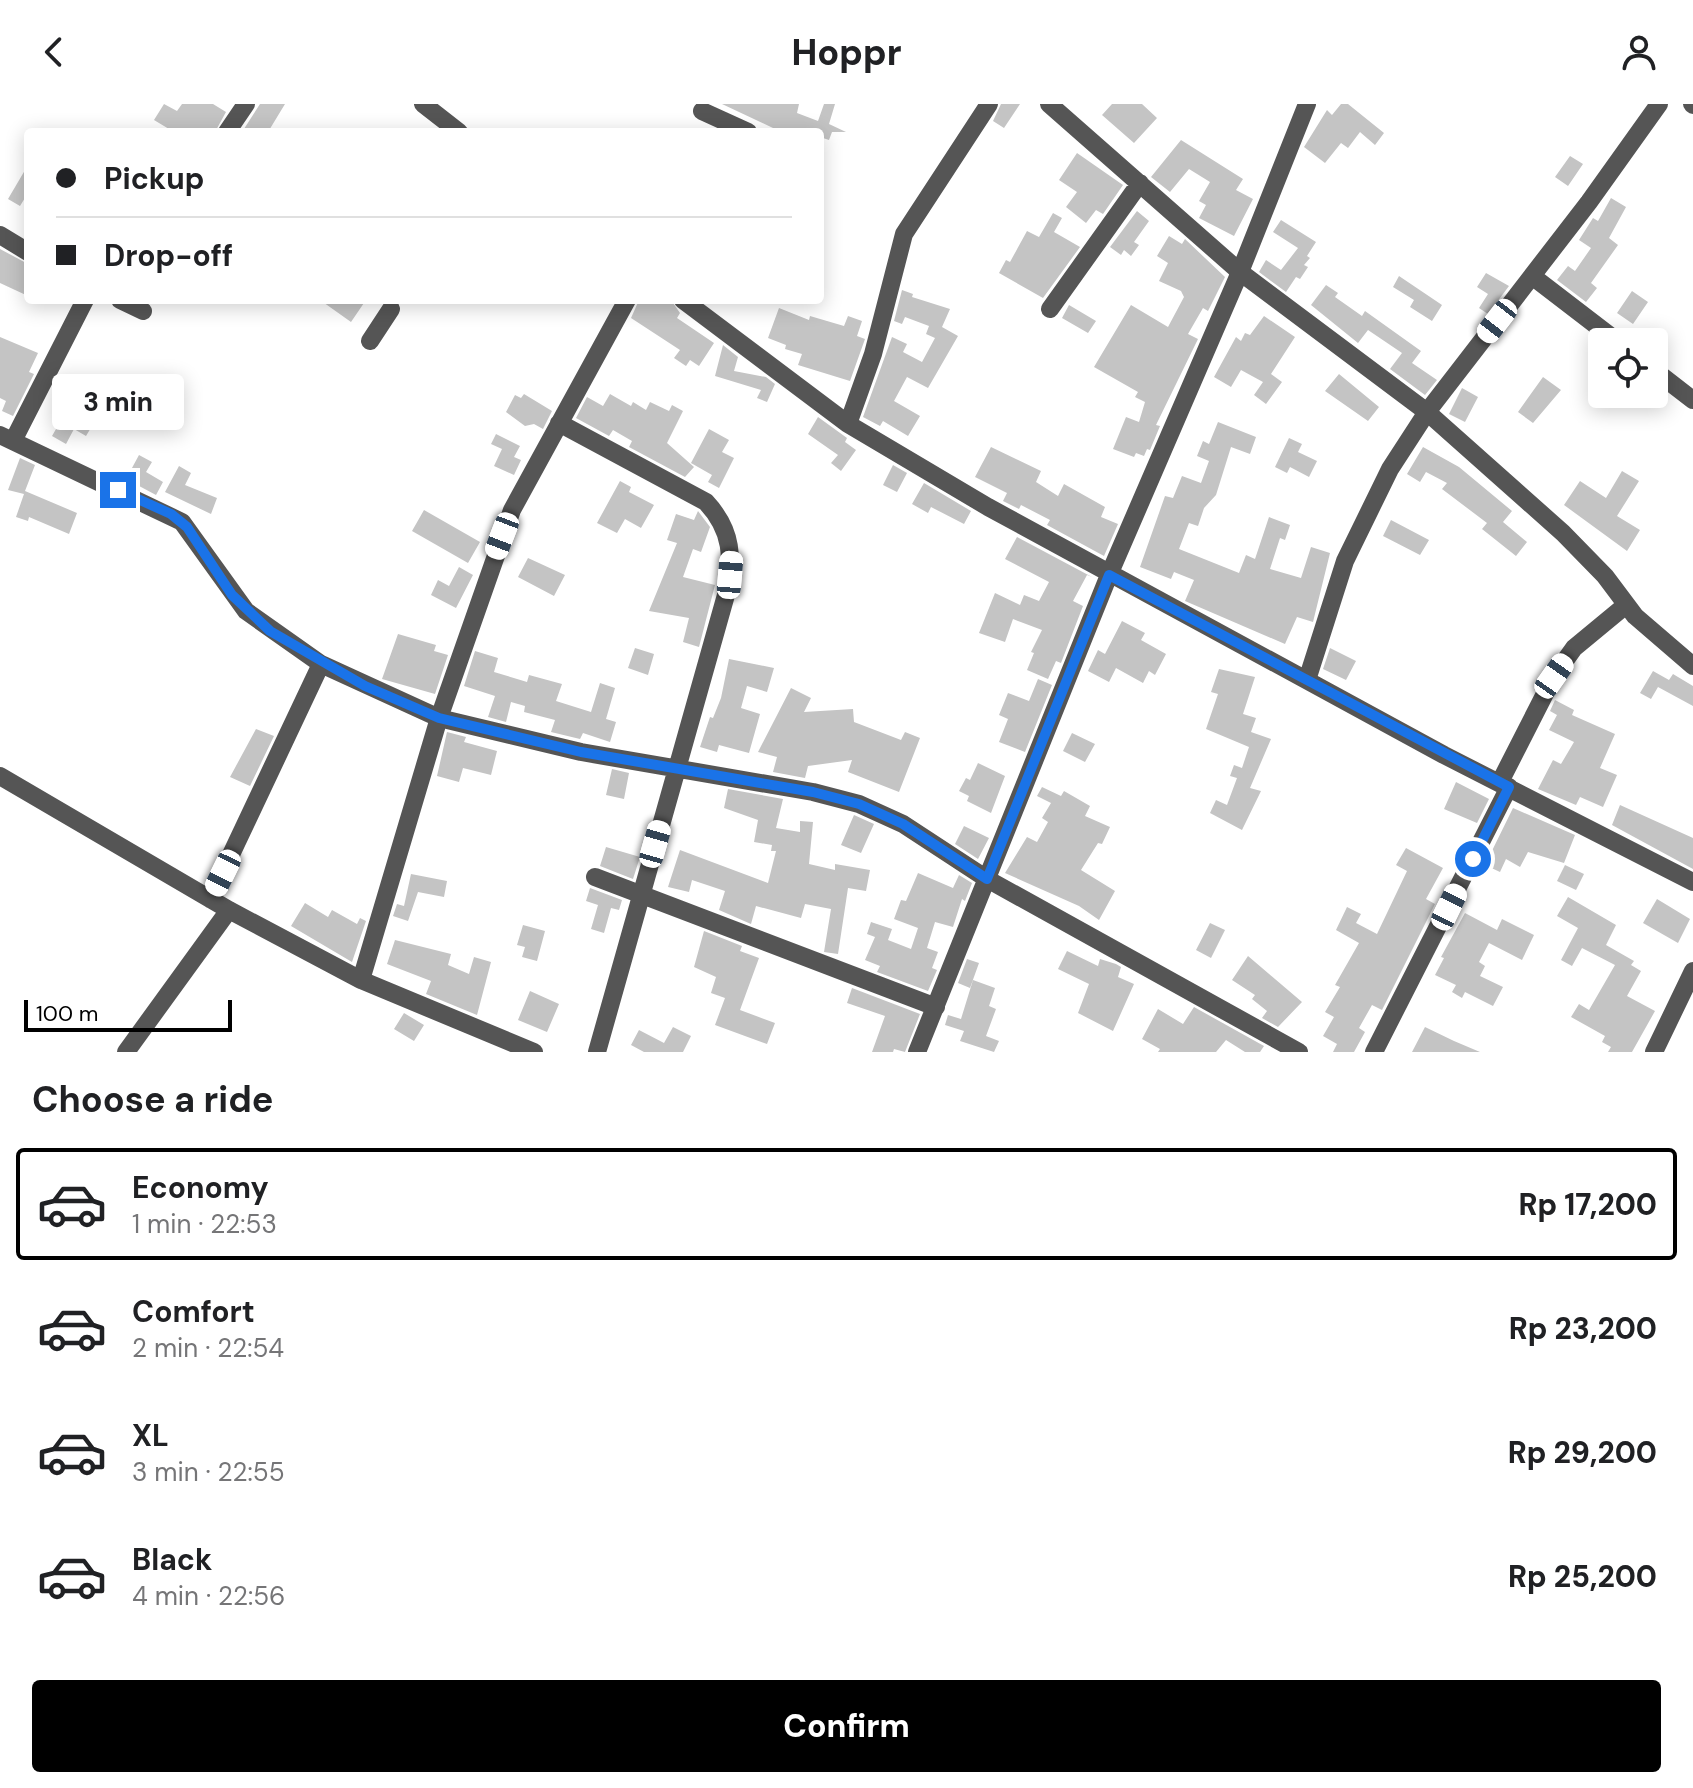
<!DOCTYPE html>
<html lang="en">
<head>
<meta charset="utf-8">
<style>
  body { margin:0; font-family:"DM Sans",sans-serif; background:#f6f6f6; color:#202124; height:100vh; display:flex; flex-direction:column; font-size:30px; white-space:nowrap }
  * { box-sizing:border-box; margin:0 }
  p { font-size:26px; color:#757577 }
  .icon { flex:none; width:44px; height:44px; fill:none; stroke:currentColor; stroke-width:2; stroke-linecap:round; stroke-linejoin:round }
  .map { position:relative; height:948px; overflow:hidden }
  .drawer { display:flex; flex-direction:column; background:#fff; flex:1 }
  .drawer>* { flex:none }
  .hud { position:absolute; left:24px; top:24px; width:800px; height:176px; border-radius:8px; box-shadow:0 4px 20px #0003; display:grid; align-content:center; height:176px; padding:0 32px; background:#fff }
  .buttons { position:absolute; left:1588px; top:224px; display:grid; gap:16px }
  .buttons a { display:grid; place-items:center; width:80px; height:80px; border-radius:8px; background:#fff; box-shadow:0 4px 20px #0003; font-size:40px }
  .scale { position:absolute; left:24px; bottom:20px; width:208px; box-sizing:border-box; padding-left:8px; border:4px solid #000; border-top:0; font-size:22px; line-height:28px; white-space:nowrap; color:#000; -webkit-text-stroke:6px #fff; paint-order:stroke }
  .end { position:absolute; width:36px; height:36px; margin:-18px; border:10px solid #1a73e8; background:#fff; box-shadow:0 0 0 4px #fff }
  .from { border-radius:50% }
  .bubble { position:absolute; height:56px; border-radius:8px; background:#fff; box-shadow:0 4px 20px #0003; font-size:26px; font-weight:800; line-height:56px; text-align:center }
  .car { position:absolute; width:24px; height:48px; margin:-24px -12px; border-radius:10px; box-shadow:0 0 6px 2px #0007; background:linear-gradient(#fff 24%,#345 0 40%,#fff 0 76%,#345 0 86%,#fff 0) }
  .hud b { display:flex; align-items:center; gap:28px; height:76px; font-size:30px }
  .hud b+b { border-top:2px solid #e0e0e0 }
  .hud i { width:20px; height:20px; background:#202124 }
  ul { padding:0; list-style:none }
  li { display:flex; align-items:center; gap:24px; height:112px; margin:0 16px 12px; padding:0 16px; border:4px solid transparent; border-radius:8px }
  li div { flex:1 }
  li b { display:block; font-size:30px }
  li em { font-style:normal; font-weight:800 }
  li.current { border-color:#000 }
  li>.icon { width:72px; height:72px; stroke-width:1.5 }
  h2 { padding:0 32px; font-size:36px; line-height:96px }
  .cta { display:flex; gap:16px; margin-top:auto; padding:16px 32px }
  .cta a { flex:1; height:92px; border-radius:8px; background:#000; color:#fff; font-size:32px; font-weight:800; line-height:92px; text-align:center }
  header { display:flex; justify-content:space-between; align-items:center; height:104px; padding:0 32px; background:#fff; font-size:36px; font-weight:800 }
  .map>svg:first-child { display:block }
  .building { fill:#c4c4c4 }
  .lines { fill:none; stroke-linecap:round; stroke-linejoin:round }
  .minor { stroke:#555; stroke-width:18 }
  .route { stroke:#1a73e8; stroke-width:10 }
</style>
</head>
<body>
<header><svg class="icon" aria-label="back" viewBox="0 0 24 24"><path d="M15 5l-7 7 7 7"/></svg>Hoppr<svg class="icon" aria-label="person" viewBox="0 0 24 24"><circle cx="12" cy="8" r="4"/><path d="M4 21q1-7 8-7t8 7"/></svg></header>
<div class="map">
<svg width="1693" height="948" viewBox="0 0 1693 948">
  <rect width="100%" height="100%" fill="#fff"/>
  <path class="building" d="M 164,0 L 177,7 L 182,0 L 213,0 L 226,8 L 215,28 L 174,28 L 154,16 Z
    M 260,0 L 285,0 L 268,28 L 242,28 Z
    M 722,0 L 799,0 L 797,9 L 818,17 L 824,0 L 835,0 L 829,20 L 846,28 L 832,28 L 829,36 L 820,33 L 820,28 L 772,28 L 773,24 Z
    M 1001,0 L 1020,0 L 1004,24 L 993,17 Z
    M 1112,0 L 1142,0 L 1157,14 L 1134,39 L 1102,11 Z
    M 1341,0 L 1348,0 L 1384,29 L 1375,41 L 1360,28 L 1348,44 L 1341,39 L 1325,59 L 1304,43 L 1327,6 L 1332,11 Z
    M 1181,36 L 1243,75 L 1236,86 L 1253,95 L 1234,132 L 1199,114 L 1206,101 L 1199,97 L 1210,78 L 1189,65 L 1170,88 L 1151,73 Z
    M 1077,49 L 1123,81 L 1103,110 L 1096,106 L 1086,119 L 1066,103 L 1077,88 L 1059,76 Z
    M 1570,52 L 1583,60 L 1568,82 L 1555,73 Z
    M 28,61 L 28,89 L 20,102 L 8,95 Z
    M 1611,94 L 1626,103 L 1609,134 L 1618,141 L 1591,179 L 1597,184 L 1586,198 L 1557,176 L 1568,162 L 1575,167 L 1591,144 L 1579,136 L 1593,114 L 1598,117 Z
    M 1137,107 L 1149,117 L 1134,138 L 1139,141 L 1131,152 L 1124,146 L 1121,151 L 1110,143 Z
    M 1053,109 L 1062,114 L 1054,128 L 1080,143 L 1043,194 L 999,169 L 1006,156 L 1010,158 L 1027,127 L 1039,133 Z
    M 1281,116 L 1316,138 L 1307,152 L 1310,154 L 1304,161 L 1308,163 L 1300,175 L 1296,173 L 1286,188 L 1259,168 L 1266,156 L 1281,166 L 1298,144 L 1273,128 Z
    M 1169,132 L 1182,140 L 1185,135 L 1225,173 L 1208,207 L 1203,204 L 1188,230 L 1198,235 L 1156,321 L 1160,322 L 1150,346 L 1147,345 L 1144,352 L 1136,349 L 1134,353 L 1113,345 L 1126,313 L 1139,318 L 1145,298 L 1135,293 L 1138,288 L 1094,263 L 1131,201 L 1168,223 L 1184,193 L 1181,187 L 1159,177 L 1168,159 L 1157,152 Z
    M 0,145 L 28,160 L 28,192 L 0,179 Z
    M 1486,169 L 1509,182 L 1488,210 L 1479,204 L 1488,190 L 1477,183 Z
    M 1399,172 L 1442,201 L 1432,217 L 1410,203 L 1414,196 L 1393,183 Z
    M 1326,181 L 1338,189 L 1335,193 L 1362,212 L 1365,207 L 1421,247 L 1412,259 L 1437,276 L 1425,291 L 1390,265 L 1402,249 L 1368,226 L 1358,239 L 1311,201 Z
    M 902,186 L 913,190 L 912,193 L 950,205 L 942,223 L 958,232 L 928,284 L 907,273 L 894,297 L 920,312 L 908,332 L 883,317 L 880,322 L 863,313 L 892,233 L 907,240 L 903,248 L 922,258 L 935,234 L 926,230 L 929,222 L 905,213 L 902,220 L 894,217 Z
    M 1632,187 L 1648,198 L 1633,220 L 1617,209 Z
    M 320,196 L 366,196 L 351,218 Z
    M 639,196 L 671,196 L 680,209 L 677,214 L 714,239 L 699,262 L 690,256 L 686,262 L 674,254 L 680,246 L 631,214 Z
    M 1069,201 L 1096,217 L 1088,229 L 1062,214 Z
    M 779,204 L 809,216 L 810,212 L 844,222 L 848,212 L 862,217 L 857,232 L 865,235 L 850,277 L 798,261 L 802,250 L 785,245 L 786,241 L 768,234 Z
    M 1264,212 L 1295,233 L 1271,270 L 1282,278 L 1266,300 L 1254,291 L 1263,278 L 1241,266 L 1231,283 L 1214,273 L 1236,233 L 1241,237 L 1245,229 L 1250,231 Z
    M 0,233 L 38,249 L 29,268 L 34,270 L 13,312 L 2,307 L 6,297 L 0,294 Z
    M 723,241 L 738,253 L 734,267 L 766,273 L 775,280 L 767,298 L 757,294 L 761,286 L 715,272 Z
    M 1339,270 L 1379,303 L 1368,317 L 1325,287 Z
    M 1543,273 L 1561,286 L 1533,319 L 1518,308 Z
    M 1462,284 L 1478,293 L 1465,318 L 1449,310 Z
    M 524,290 L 552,307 L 543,325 L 534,320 L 525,322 L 506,308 L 515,291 L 521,294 Z
    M 610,290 L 631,302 L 633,298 L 646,306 L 650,298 L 669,307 L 672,301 L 683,307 L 667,339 L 694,363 L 685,373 L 629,343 L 632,337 L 613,326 L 609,332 L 576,314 L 587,293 L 603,302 Z
    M 75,292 L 101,307 L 86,332 L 74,325 L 66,340 L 52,332 Z
    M 818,313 L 847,334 L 845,338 L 856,346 L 841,367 L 831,359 L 838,351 L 808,330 Z
    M 1218,318 L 1256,333 L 1250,350 L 1231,343 L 1216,391 L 1204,404 L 1198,422 L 1189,419 L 1179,445 L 1239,469 L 1246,451 L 1255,455 L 1269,413 L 1290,421 L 1285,436 L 1280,434 L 1270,465 L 1301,474 L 1311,443 L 1330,449 L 1313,518 L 1297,513 L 1285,540 L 1185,497 L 1194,476 L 1174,468 L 1171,475 L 1140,463 L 1165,392 L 1173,394 L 1182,372 L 1201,379 L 1209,357 L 1197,352 L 1203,337 L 1209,340 Z
    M 709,325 L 729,336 L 722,348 L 734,354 L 719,384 L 708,378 L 712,371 L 691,359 Z
    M 496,330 L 520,342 L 514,353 L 521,356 L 514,371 L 494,362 L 502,345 L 491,340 Z
    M 1289,334 L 1302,340 L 1298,348 L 1317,357 L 1309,373 L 1290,363 L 1287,369 L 1275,363 Z
    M 991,343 L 1041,367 L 1036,378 L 1058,392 L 1064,380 L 1105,403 L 1101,413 L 1118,420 L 1104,452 L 1047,421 L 1050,416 L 1021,401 L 1019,405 L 1003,397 L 1007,389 L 975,373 Z
    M 1423,343 L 1459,363 L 1512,407 L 1503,418 L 1527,438 L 1516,452 L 1482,425 L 1487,419 L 1442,385 L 1447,379 L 1426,368 L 1420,378 L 1407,370 Z
    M 139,351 L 152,358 L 146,368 L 163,378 L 156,391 L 126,375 Z
    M 20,354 L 35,361 L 25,387 L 77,409 L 69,430 L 29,413 L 28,417 L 16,413 L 24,390 L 8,386 Z
    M 893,361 L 907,369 L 897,388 L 883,381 Z
    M 179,362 L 191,369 L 185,381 L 217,394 L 211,410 L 165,388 Z
    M 1622,367 L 1639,377 L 1617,412 L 1640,426 L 1627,447 L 1564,401 L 1580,377 L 1606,394 Z
    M 620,377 L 631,383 L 629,388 L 654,401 L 641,424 L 625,415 L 617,429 L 597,419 Z
    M 924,379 L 971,407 L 964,420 L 931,403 L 928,409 L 912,400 Z
    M 424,406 L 480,438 L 468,459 L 412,427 Z
    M 698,407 L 710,423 L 701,448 L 693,445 L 683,473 L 715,481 L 699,543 L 683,538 L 689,514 L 649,507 L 677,439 L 667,436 L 676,410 L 694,416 Z
    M 1391,416 L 1429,436 L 1420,451 L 1383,432 Z
    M 1017,433 L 1092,473 L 1087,471 L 1073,497 L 1083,502 L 1061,559 L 1056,557 L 1048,575 L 1027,566 L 1034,549 L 1031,548 L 1042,526 L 1013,515 L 1005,538 L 979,529 L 995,489 L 1020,501 L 1024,491 L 1039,497 L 1049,478 L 1005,455 Z
    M 528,454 L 565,471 L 554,492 L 518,473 Z
    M 459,463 L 473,471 L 456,504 L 431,491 L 438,476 L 449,482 Z
    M 1122,517 L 1145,529 L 1141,536 L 1166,550 L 1155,571 L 1149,567 L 1143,579 L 1116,564 L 1109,578 L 1088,567 L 1098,546 L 1105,550 Z
    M 398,530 L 436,541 L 434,547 L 448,551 L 435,590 L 382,575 Z
    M 635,544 L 654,550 L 648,571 L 628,564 Z
    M 1330,544 L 1356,557 L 1346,576 L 1323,565 Z
    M 475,547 L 498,554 L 494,568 L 527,578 L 529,571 L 562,580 L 556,597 L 591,608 L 600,579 L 615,584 L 606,615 L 616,618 L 610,638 L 583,629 L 580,635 L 551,628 L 555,616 L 524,608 L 525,602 L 511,598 L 506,618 L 488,613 L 495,592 L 464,582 Z
    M 729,555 L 774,564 L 767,588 L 747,582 L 741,604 L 760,610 L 749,649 L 719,641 L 717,648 L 700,643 L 710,613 L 713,614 L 721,594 Z
    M 1219,565 L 1255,573 L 1243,610 L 1256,614 L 1251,628 L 1271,635 L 1250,684 L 1261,687 L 1242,726 L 1210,709 L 1216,696 L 1227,701 L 1237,674 L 1230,672 L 1234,661 L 1242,664 L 1249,643 L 1206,625 L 1218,590 L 1211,588 Z
    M 1653,567 L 1669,576 L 1673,570 L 1693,582 L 1693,602 L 1658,583 L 1651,595 L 1640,589 Z
    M 1038,575 L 1052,581 L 1025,648 L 999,638 L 1008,615 L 999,611 L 1008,589 L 1029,597 Z
    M 791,584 L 811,594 L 804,608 L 853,605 L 854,618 L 901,636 L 905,628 L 920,634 L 899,688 L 848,668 L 852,656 L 808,662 L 805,674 L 773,668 L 777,653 L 758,648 Z
    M 1555,596 L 1574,606 L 1572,611 L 1615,630 L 1600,664 L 1617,671 L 1603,703 L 1580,693 L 1576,701 L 1538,685 L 1553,656 L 1561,660 L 1574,638 L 1549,626 L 1557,611 L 1550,607 Z
    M 256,625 L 274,632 L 250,682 L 230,673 Z
    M 447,628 L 466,633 L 464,638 L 497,647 L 491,671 L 463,664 L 459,678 L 437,672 Z
    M 1072,629 L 1095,640 L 1085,658 L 1063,647 Z
    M 978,659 L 1005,672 L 991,709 L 967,697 L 969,692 L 959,687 L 966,674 L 970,676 Z
    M 612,665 L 629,669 L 624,695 L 606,691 Z
    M 1456,678 L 1489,695 L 1477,719 L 1444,705 Z
    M 1042,683 L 1061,692 L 1064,687 L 1090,702 L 1085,712 L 1110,723 L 1102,740 L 1098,739 L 1081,766 L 1115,787 L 1099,816 L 1079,802 L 1005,769 L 1027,733 L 1037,738 L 1048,718 L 1042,714 L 1051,699 L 1037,692 Z
    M 728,685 L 783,695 L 776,724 L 800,728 L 800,717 L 813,718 L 809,760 L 835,766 L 835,760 L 870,766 L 866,787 L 848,784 L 838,850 L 824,848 L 831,805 L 805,800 L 801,814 L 756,802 L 751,820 L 719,806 L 725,787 L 692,776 L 689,788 L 668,783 L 680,746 L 768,779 L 776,747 L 771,747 L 772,741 L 754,738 L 758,716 L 724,704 Z
    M 1620,701 L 1693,734 L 1693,765 L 1612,721 Z
    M 1513,704 L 1575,731 L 1564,759 L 1528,748 L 1520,763 L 1506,755 L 1500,768 L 1485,761 Z
    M 854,711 L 874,720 L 861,749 L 841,741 Z
    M 964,722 L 989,734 L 978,755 L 955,740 Z
    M 606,743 L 640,753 L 633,775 L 600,762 Z
    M 1406,744 L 1443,764 L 1426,795 L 1435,800 L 1382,906 L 1372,901 L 1359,924 L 1365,928 L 1354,948 L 1333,948 L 1337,940 L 1323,932 L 1334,913 L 1325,908 L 1340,883 L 1335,881 L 1359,839 L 1336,826 L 1347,803 L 1361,810 L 1356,819 L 1377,830 L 1407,767 L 1396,761 Z
    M 1565,761 L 1584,770 L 1576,786 L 1557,777 Z
    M 918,769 L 953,784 L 959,771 L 972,779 L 965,797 L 962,795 L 953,823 L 935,818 L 927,844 L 938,848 L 932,864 L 937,866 L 928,887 L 877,868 L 880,862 L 865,856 L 875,833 L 867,830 L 871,818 L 892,825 L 888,836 L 911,845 L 918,824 L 894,815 L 901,796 L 906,797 Z
    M 411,770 L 447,777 L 444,793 L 418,788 L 408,817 L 393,812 L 397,800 L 404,802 Z
    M 590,784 L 622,796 L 619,806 L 611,804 L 604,829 L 591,825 L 598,801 L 586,797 Z
    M 1568,793 L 1616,821 L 1606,841 L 1634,857 L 1631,861 L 1641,867 L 1627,892 L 1655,907 L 1632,948 L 1608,948 L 1611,943 L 1602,938 L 1605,932 L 1571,913 L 1579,900 L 1589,906 L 1615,861 L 1582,844 L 1572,862 L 1561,856 L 1578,824 L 1557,812 Z
    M 1657,795 L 1690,815 L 1678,839 L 1643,819 Z
    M 305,799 L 328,813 L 332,806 L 357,820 L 360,814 L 366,817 L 352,858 L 291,822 Z
    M 1465,809 L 1497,826 L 1502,815 L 1534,831 L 1522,856 L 1489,839 L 1479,858 L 1485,862 L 1480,872 L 1503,883 L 1493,902 L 1465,888 L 1462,894 L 1452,888 L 1456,881 L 1435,871 L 1444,854 L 1441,853 Z
    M 1210,819 L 1225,826 L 1211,854 L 1196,846 Z
    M 523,821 L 545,827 L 537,857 L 522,853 L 525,843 L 517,841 Z
    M 704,827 L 742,842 L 740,847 L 759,854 L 740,906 L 775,919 L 767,940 L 715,921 L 725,894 L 711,889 L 716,873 L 694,863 Z
    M 395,836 L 451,850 L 448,861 L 469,870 L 474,853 L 491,858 L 477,911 L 426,890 L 431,877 L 387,860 Z
    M 1067,847 L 1098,862 L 1100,855 L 1116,860 L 1121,863 L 1118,873 L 1134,880 L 1113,927 L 1078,909 L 1089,880 L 1058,865 Z
    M 1248,852 L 1302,898 L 1278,923 L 1262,914 L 1267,907 L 1252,895 L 1255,891 L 1232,876 Z
    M 967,855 L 979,859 L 970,884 L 958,879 Z
    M 973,876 L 995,884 L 989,902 L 996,905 L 986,932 L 999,937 L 994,948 L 960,937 L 964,927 L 945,921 L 948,911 L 961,915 Z
    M 852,884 L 920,910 L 905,948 L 894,945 L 893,948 L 872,948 L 885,912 L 847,899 Z
    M 530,887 L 559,900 L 547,928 L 518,916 Z
    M 1194,903 L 1264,942 L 1260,948 L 1245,948 L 1226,936 L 1216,948 L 1158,948 L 1160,945 L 1142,935 L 1158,905 L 1183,920 Z
    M 404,909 L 424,921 L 414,937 L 394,925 Z
    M 673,923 L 691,932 L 683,948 L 644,948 L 631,941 L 639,926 L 664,939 Z
    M 1425,923 L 1454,937 L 1480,948 L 1412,948 Z"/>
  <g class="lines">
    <path class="minor" d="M 423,0 L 459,28
      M 1049,0 L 1240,168 L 1427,308 L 1563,429 L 1605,472 L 1635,512 L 1693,562
      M 1692,0 L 1693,1
      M 702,7 L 748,28
      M 227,28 L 246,0
      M 0,131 L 28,148
      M 1532,172 L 1618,238
      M 120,196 L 143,207
      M 683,196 L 848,320 L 988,403 L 1444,651 L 1693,778
      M 1050,205 L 1140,79
      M 370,237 L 391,205
      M 1654,266 L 1693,296
      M 559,319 L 706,398 C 733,427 733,454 726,491 L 597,948
      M 848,320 L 873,250 L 904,130 L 989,0
      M 0,331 L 182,418 L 246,507 L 321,560
      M 13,337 L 85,196
      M 1307,576 L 1345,457 L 1390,365 L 1427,308 L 1589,98 L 1659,0
      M 0,672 L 229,806 L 361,876 L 534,948
      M 1500,678 L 1554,572 L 1574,544 L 1626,501
      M 595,773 L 936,903
      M 210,795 L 321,560 L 439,614 L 512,406 L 627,196
      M 361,876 L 439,614 L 581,648 L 813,688 L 859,700 L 903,720 L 987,775 L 1299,948
      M 126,948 L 229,806
      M 917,948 L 1109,471 L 1240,168 L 1307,0
      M 1374,948 L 1509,683
      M 1654,948 L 1693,867"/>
  </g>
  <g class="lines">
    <path class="route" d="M 118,386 L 171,410 L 187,423 L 232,491 L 270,527 L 365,582 L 439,614 L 581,648 L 813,688 L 859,700 L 903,720 L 987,775 L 1109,471 L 1509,683 L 1473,755"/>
  </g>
</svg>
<div class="buttons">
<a><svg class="icon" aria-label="locate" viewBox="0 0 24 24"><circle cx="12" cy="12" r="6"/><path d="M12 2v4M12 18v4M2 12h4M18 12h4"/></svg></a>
</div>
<div class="scale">100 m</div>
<i class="end from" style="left:1473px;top:755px"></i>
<i class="end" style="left:118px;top:386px"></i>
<div class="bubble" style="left:52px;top:270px;width:132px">3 min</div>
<i class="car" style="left:1497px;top:217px;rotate:218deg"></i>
<i class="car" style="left:502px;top:432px;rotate:201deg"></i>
<i class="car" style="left:730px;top:471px;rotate:5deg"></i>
<i class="car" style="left:1554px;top:572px;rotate:35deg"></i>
<i class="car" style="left:655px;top:740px;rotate:16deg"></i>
<i class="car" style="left:223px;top:769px;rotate:206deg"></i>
<i class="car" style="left:1449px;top:803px;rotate:26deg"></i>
<div class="hud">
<b><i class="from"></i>Pickup</b>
<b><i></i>Drop-off</b>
</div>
</div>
<section class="drawer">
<h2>Choose a ride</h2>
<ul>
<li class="current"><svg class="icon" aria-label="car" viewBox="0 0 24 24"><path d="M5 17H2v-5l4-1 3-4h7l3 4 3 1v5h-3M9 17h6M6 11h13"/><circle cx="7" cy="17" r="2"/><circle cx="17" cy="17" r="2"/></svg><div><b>Economy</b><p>1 min · 22:53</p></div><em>Rp 17,200</em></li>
<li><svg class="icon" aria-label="car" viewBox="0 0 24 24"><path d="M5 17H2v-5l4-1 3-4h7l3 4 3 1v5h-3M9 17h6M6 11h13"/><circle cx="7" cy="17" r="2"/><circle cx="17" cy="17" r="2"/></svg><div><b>Comfort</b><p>2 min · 22:54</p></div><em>Rp 23,200</em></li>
<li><svg class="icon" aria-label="car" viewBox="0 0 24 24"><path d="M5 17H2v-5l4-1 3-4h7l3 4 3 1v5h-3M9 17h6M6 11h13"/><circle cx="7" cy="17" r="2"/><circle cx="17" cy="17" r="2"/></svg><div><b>XL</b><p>3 min · 22:55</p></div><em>Rp 29,200</em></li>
<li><svg class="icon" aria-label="car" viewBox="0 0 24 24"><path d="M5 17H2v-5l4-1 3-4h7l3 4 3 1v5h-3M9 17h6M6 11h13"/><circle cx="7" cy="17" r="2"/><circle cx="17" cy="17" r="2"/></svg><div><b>Black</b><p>4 min · 22:56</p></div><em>Rp 25,200</em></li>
</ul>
<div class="cta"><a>Confirm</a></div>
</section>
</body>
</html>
